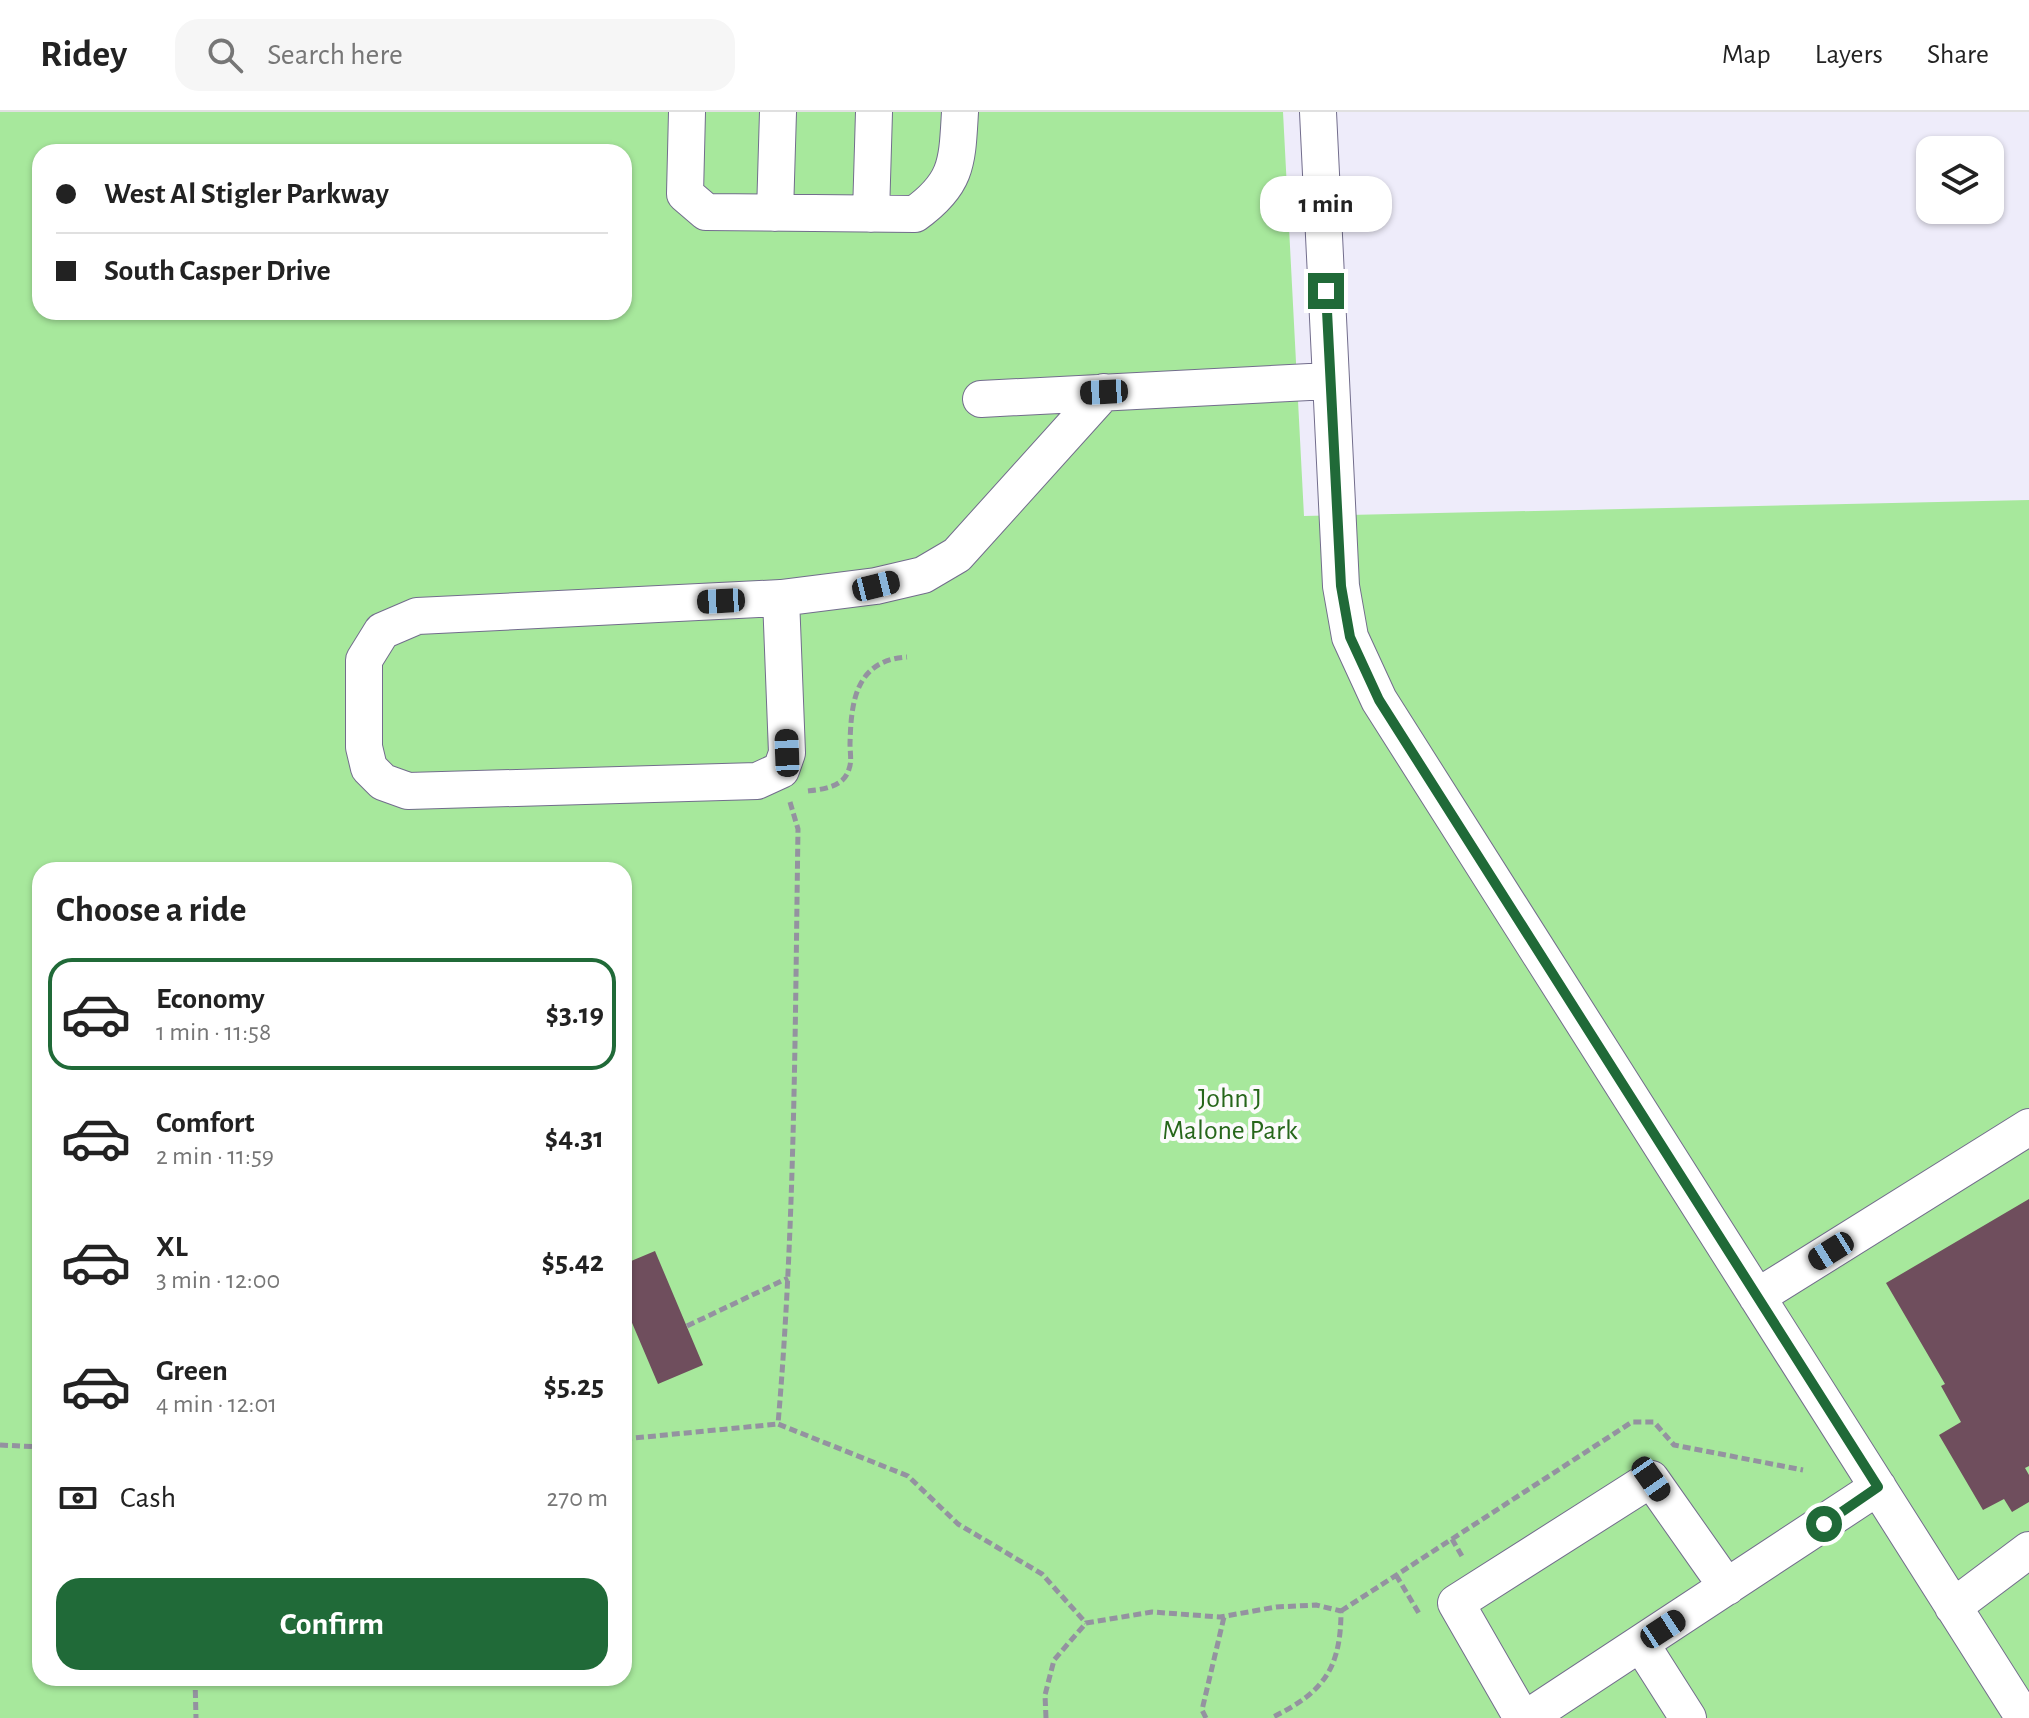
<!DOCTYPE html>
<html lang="en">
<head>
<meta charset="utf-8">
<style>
  body { margin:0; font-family:"Alegreya Sans",sans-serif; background:#f6f6f6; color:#222; height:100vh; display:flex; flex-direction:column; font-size:30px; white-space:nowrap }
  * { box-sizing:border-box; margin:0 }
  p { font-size:26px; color:#767676 }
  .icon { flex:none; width:44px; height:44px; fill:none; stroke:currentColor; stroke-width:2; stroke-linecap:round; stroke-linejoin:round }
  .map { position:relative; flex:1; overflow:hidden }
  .details { position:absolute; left:32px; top:750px; width:600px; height:824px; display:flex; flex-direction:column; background:#fff; border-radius:24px; box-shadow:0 2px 6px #0004 }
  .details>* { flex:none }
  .banner { position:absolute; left:32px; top:32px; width:600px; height:176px; border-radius:24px; box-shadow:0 2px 6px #0004; display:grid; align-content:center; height:176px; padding:0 24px; background:#fff }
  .tools { position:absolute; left:1916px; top:24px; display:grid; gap:16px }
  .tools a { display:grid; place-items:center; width:88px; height:88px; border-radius:16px; background:#fff; box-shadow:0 2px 6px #0004; font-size:40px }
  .end { position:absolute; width:36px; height:36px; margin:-18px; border:10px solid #206a38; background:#fff; box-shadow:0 0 0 4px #fff }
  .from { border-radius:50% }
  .bubble { position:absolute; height:56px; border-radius:24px; background:#fff; box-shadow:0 2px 6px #0004; font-size:26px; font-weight:700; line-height:56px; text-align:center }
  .car { position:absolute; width:24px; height:48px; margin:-24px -12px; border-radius:10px; box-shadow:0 0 6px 2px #0007; background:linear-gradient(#222 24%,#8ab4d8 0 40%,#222 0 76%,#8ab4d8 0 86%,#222 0) }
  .banner b { display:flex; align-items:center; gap:28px; height:76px; font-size:30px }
  .banner b+b { border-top:2px solid #e0e0e0 }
  .banner i { width:20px; height:20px; background:#222 }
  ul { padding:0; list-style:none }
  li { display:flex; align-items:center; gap:24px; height:112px; margin:0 16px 12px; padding:0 8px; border:4px solid transparent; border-radius:24px }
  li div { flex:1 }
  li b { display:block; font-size:30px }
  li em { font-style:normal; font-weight:700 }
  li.current { border-color:#206a38 }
  li>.icon { width:72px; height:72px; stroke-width:1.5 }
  h2 { padding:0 24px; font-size:36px; line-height:96px }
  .pay { display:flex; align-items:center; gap:20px; height:88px; padding:0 24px; font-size:30px }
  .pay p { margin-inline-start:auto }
  .cta { display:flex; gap:16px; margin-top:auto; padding:16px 24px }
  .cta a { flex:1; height:92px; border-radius:24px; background:#206a38; color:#fff; font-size:32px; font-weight:700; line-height:92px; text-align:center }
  header { display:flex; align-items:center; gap:48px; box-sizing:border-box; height:112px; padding:0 40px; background:#fff; border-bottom:2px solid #e0e0e0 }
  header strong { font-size:38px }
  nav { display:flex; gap:44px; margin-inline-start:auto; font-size:28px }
  .search { width:560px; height:72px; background:#f6f6f6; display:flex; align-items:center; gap:20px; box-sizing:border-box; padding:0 28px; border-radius:24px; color:#767676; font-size:30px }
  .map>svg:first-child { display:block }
  .green { fill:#a7e89c; fill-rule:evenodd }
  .building { fill:#6f4e5d }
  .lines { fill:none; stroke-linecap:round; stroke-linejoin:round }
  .minor-casing { stroke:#726d8c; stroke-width:38 }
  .path { stroke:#9492a0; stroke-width:5; stroke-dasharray:8 4; stroke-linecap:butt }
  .minor { stroke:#fff; stroke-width:36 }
  .route { stroke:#206a38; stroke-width:10 }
  .labels { text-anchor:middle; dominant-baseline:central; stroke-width:8; stroke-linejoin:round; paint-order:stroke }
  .park-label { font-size:28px; fill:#26661a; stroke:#fbfbfb }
</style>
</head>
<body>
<header>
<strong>Ridey</strong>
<div class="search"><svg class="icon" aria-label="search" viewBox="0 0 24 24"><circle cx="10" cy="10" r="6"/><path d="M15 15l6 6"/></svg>Search here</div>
<nav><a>Map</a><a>Layers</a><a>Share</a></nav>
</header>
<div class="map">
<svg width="2029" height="1606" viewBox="0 0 2029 1606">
  <rect width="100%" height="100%" fill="#eeecfa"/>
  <path class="green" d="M 0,0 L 1283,0 L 1304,404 L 2029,388 L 2029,1606 L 0,1606 ZM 40,40 L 624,40 L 624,200 L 40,200 ZM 40,758 L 624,758 L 624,1566 L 40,1566 Z"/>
  <path class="building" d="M 2029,1087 L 2029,1354 L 2025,1356 L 2029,1363 L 2029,1390 L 2012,1400 L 2004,1387 L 1983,1398 L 1939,1323 L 1961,1310 L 1941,1274 L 1945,1272 L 1886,1171 Z
    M 655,1139 L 703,1253 L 658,1272 L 624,1192 L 624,1152 Z"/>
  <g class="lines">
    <defs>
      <path id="minor" d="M 687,0 L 685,82 L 706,100 L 915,102 C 958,71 957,50 960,0
        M 1318,0 L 1341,474 L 1350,525 L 1379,588 L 2024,1606
        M 775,101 L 778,0
        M 871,102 L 874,0
        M 981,287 L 1329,269
        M 781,486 L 787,641 L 781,658 L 757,669 L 408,679 L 383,670 L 369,656 L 364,635 L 364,548 L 382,519 L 417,504 L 781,486 L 876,474 L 923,463 L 957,443 L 1104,280
        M 1757,1185 L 2029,1015
        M 1953,1495 L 2029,1438
        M 1641,1532 L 1688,1606
        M 1522,1606 L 1456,1491 L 1651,1367 L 1727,1475
        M 1527,1606 L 1878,1375"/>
    </defs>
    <use href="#minor" class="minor-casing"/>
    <path class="path" d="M 808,679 C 824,677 844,675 849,657 C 852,650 850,640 850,632 C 851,591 855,548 907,545
      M 790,690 L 798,717 C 795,915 795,1114 778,1312 L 908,1364 L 958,1412 L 1042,1462 L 1086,1511
      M 687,1214 L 788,1166
      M 624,1327 L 778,1312
      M 0,1333 L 40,1335
      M 1452,1427 L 1632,1310 L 1654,1310 L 1674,1333 L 1803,1358
      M 1396,1463 L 1420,1503
      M 1341,1499 L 1452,1427 L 1463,1446
      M 195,1566 L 196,1606
      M 1046,1606 L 1045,1583 L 1054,1548 L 1086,1511 L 1152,1500 L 1220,1505 L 1276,1495 L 1316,1493 L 1341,1499 C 1341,1557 1323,1581 1271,1606
      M 1206,1606 L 1202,1598 L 1224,1505"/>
    <use href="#minor" class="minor"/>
  </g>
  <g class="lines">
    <path class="route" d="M 1326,179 L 1341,474 L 1350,525 L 1379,588 L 1878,1375 L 1824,1412"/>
  </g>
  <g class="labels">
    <g class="park-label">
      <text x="1230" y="987">John J<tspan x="1230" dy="32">Malone Park</tspan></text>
    </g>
  </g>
</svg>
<div class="tools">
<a><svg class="icon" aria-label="layers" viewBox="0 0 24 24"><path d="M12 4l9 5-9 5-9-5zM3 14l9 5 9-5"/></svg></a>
</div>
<i class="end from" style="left:1824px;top:1412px"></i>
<i class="end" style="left:1326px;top:179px"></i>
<div class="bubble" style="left:1260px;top:64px;width:132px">1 min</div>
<i class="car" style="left:1104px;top:280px;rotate:267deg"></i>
<i class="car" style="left:876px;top:474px;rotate:76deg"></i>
<i class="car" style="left:721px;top:489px;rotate:267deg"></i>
<i class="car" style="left:787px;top:641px;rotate:358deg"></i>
<i class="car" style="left:1831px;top:1139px;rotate:238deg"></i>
<i class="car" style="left:1651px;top:1367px;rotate:145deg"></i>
<i class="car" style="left:1663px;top:1517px;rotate:57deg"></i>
<div class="banner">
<b><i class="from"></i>West Al Stigler Parkway</b>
<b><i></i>South Casper Drive</b>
</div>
<section class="details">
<h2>Choose a ride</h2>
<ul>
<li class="current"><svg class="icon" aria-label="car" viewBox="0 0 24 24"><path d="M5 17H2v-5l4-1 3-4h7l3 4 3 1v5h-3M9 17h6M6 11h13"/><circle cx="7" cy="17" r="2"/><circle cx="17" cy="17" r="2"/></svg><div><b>Economy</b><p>1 min · 11:58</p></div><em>$3.19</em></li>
<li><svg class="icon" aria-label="car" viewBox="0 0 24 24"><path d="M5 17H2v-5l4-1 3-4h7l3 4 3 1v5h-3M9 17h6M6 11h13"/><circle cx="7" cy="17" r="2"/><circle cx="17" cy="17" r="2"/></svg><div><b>Comfort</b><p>2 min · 11:59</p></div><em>$4.31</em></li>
<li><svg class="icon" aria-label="car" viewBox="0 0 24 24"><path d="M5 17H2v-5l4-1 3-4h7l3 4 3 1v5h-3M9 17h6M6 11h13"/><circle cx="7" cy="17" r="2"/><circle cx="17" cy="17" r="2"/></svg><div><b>XL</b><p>3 min · 12:00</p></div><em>$5.42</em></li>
<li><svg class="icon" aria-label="car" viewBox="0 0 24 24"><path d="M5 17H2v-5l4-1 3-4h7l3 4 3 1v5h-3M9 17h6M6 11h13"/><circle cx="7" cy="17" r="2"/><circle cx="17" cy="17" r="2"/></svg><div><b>Green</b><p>4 min · 12:01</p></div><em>$5.25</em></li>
</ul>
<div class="pay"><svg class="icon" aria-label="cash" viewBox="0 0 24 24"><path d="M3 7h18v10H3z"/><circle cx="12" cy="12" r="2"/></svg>Cash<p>270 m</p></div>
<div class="cta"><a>Confirm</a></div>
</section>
</div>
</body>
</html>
